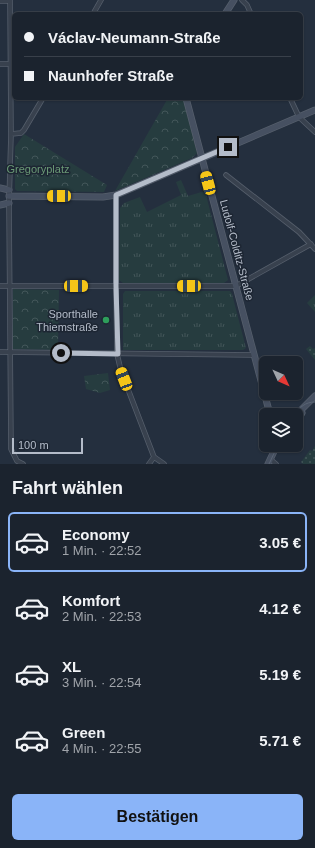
<!DOCTYPE html>
<html lang="de">
<head>
<meta charset="utf-8">
<style>
  body { margin:0; font-family:Arial,sans-serif; background:#282f3a; color:#f1f3f6; height:100vh; display:flex; flex-direction:column; font-size:15px; white-space:nowrap }
  * { box-sizing:border-box; margin:0 }
  p { font-size:13px; color:#a0a4aa }
  .icon { flex:none; width:22px; height:22px; fill:none; stroke:currentColor; stroke-width:2; stroke-linecap:round; stroke-linejoin:round }
  .map { position:relative; height:464px; overflow:hidden }
  .details { display:flex; flex-direction:column; background:#1b232e; flex:1 }
  .details>* { flex:none }
  .hud { position:absolute; left:12px; top:12px; width:291px; height:88px; border-radius:6px; box-shadow:0 1px 3px #0004,0 0 0 1px #39404a; display:grid; align-content:center; height:88px; padding:0 12px; background:#1b232e }
  .needle { width:26px; rotate:134deg }
  .controls { position:absolute; left:259px; top:356px; display:grid; gap:8px }
  .controls a { display:grid; place-items:center; width:44px; height:44px; border-radius:6px; background:#1b232e; box-shadow:0 1px 3px #0004,0 0 0 1px #39404a; font-size:20px }
  .scale { position:absolute; left:12px; bottom:10px; width:71px; box-sizing:border-box; padding-left:4px; border:2px solid #b4bcc9; border-top:0; font-size:11px; line-height:14px; white-space:nowrap; color:#b4bcc9; -webkit-text-stroke:3px #1d2633; paint-order:stroke }
  .end { position:absolute; width:18px; height:18px; margin:-9px; border:5px solid #b4bcc9; background:#111; box-shadow:0 0 0 2px #111 }
  .from { border-radius:50% }
  .car { position:absolute; width:12px; height:24px; margin:-12px -6px; border-radius:5px; box-shadow:0 0 3px 1px #0007; background:linear-gradient(#f5c518 24%,#345 0 40%,#f5c518 0 76%,#345 0 86%,#f5c518 0) }
  .hud b { display:flex; align-items:center; gap:14px; height:38px; font-size:15px }
  .hud b+b { border-top:1px solid #39404a }
  .hud i { width:10px; height:10px; background:#f1f3f6 }
  ul { padding:0; list-style:none }
  li { display:flex; align-items:center; gap:12px; height:60px; margin:0 8px 6px; padding:0 4px; border:2px solid transparent; border-radius:6px }
  li div { flex:1 }
  li b { display:block; font-size:15px }
  li em { font-style:normal; font-weight:700 }
  li.on { border-color:#8ab4f8 }
  li>.icon { width:36px; height:36px; stroke-width:1.5 }
  h2 { padding:0 12px; font-size:18px; line-height:48px }
  .button { display:flex; gap:8px; margin-top:auto; padding:8px 12px }
  .button a { flex:1; height:46px; border-radius:6px; background:#8ab4f8; color:#111; font-size:16px; font-weight:700; line-height:46px; text-align:center }
  .map>svg:first-child { display:block }
  .grass { fill:url(#grass-tufts) }
  .forest { fill:url(#forest-crowns) }
  .garden { fill:url(#garden-dots) }
  .lines { fill:none; stroke-linecap:round; stroke-linejoin:round }
  .street-casing { stroke:#565f6c; stroke-width:5.5 }
  .secondary-casing { stroke:#565f6c; stroke-width:7 }
  .street { stroke:#38414e; stroke-width:4 }
  .secondary { stroke:#465061; stroke-width:5.5 }
  .tram { stroke:#5a6575; stroke-width:1 }
  .route { stroke:#b4bcc9; stroke-width:5 }
  .leisure-dot { fill:#2e9e5b; stroke:#1d2633; stroke-width:1.5 }
  .labels { text-anchor:middle; dominant-baseline:central; stroke-width:3; stroke-linejoin:round; paint-order:stroke }
  .park-label { font-size:11px; fill:#6b9a76; stroke:#1d2633 }
  .street-label { font-size:11px; fill:#b4bcc9; stroke:#1d2633 }
  .poi-label { font-size:11px; fill:#b4bcc9; stroke:#1d2633; text-anchor:end }
</style>
</head>
<body>
<div class="map">
<svg width="315" height="464" viewBox="0 0 315 464">
  <defs>
    <pattern id="grass-tufts" width="24" height="20" patternUnits="userSpaceOnUse"><rect width="24" height="20" fill="#263c3f"/><path d="M3 7l-1-3M5 7V3M7 7l1-3M15 17l-1-3M17 17v-4M19 17l1-3" fill="none" stroke="#435659"/></pattern>
    <pattern id="forest-crowns" width="20" height="18" patternUnits="userSpaceOnUse"><rect width="20" height="18" fill="#263c3f"/><path d="M2 6a3 3 0 1 1 6 0M12 15a3 3 0 1 1 6 0" fill="none" stroke="#435659"/></pattern>
    <pattern id="garden-dots" width="8" height="8" patternUnits="userSpaceOnUse"><rect width="8" height="8" fill="#263c3f"/><path d="M2 2h.1M6 6h.1" fill="none" stroke="#435659" stroke-width="1.8" stroke-linecap="round"/></pattern>
  </defs>
  <rect width="100%" height="100%" fill="#242f3e"/>
  <path class="grass" d="M 181,180 L 188,196 L 205,191 L 228,280 L 224,283 L 123,283 L 119,280 L 120,208 L 124,203 L 140,197 L 147,212 L 181,195 L 176,182 Z
    M 125,291 L 230,291 L 232,294 L 246,348 L 243,350 L 123,350 L 123,294 Z
    M 315,295 L 315,312 L 307,303 Z"/>
  <path class="forest" d="M 168,98 L 183,98 L 197,153 L 192,158 L 115,191 Z
    M 24,134 L 107,185 L 104,192 L 17,191 L 15,189 L 15,147 Z
    M 13,289 L 59,290 L 58,350 L 12,349 Z
    M 108,373 L 110,390 L 100,393 L 86,389 L 84,376 Z"/>
  <path class="garden" d="M 310,346 L 313,349 L 315,348 L 315,360 L 306,349 Z
    M 277,393 L 295,393 L 289,401 Z
    M 315,446 L 315,464 L 303,464 L 301,462 L 310,450 L 312,451 Z"/>
  <g class="lines">
    <defs>
      <path id="street" d="M 10,0 L 11,134 L 9,203 L 11,449 L 17,461 L 23,464
        M 242,0 L 247,5 L 251,14
        M 0,1 L 10,1
        M 93,14 L 101,0
        M 0,64 L 14,64
        M 290,98 L 299,117 L 315,132
        M 11,134 L 21,133 L 24,130 L 43,98
        M 226,175 L 299,232 L 315,249
        M 116,195 L 116,286 L 117,354 L 121,371 L 154,457
        M 0,286 L 236,286 L 311,244
        M 0,352 L 254,355
        M 154,457 L 164,464
        M 270,459 L 276,464
        M 149,464 L 154,457"/>
      <path id="secondary" d="M 225,14 L 234,0
        M 186,98 L 268,407 L 272,415
        M 0,188 L 9,190
        M 9,196 L 103,197 L 116,195 L 315,110
        M 0,205 L 9,203
        M 296,415 L 315,396
        M 296,422 L 302,413
        M 268,464 L 277,445"/>
    </defs>
    <use href="#street" class="street-casing"/>
    <use href="#secondary" class="secondary-casing"/>
    <use href="#street" class="street"/>
    <use href="#secondary" class="secondary"/>
    <path class="tram" d="M 294,415 C 300,407 305,402 315,402
      M 269,464 L 278,445"/>
  </g>
  <g class="lines">
    <path class="route" d="M 61,353 L 118,354 L 116,286 L 116,195 L 228,147"/>
  </g>
  <circle class="leisure-dot" cx="106" cy="320" r="4"/>
  <g class="labels">
    <g class="park-label">
      <text x="38" y="169">Gregoryplatz</text>
    </g>
    <g class="street-label">
      <text transform="translate(237 250) rotate(75)">Ludolf-Colditz-Straße</text>
    </g>
    <g class="poi-label">
      <text x="98" y="314">Sporthalle<tspan x="98" dy="13">Thiemstraße</tspan></text>
    </g>
  </g>
</svg>
<div class="controls">
<a><svg class="needle" viewBox="-14 -14 28 28"><path d="M0-13l5 13h-10z" fill="#e53935"/><path d="M0 13l5-13h-10z" fill="#a0a4aa"/></svg></a>
<a><svg class="icon" aria-label="layers" viewBox="0 0 24 24"><path d="M12 4l9 5-9 5-9-5zM3 14l9 5 9-5"/></svg></a>
</div>
<div class="scale">100 m</div>
<i class="end from" style="left:61px;top:353px"></i>
<i class="end" style="left:228px;top:147px"></i>
<i class="car" style="left:208px;top:183px;rotate:345deg"></i>
<i class="car" style="left:59px;top:196px;rotate:270deg"></i>
<i class="car" style="left:76px;top:286px;rotate:90deg"></i>
<i class="car" style="left:189px;top:286px;rotate:270deg"></i>
<i class="car" style="left:124px;top:379px;rotate:339deg"></i>
<div class="hud">
<b><i class="from"></i>Václav-Neumann-Straße</b>
<b><i></i>Naunhofer Straße</b>
</div>
</div>
<section class="details">
<h2>Fahrt wählen</h2>
<ul>
<li class="on"><svg class="icon" aria-label="car" viewBox="0 0 24 24"><path d="M5 17H2v-5l4-1 3-4h7l3 4 3 1v5h-3M9 17h6M6 11h13"/><circle cx="7" cy="17" r="2"/><circle cx="17" cy="17" r="2"/></svg><div><b>Economy</b><p>1 Min. · 22:52</p></div><em>3.05 €</em></li>
<li><svg class="icon" aria-label="car" viewBox="0 0 24 24"><path d="M5 17H2v-5l4-1 3-4h7l3 4 3 1v5h-3M9 17h6M6 11h13"/><circle cx="7" cy="17" r="2"/><circle cx="17" cy="17" r="2"/></svg><div><b>Komfort</b><p>2 Min. · 22:53</p></div><em>4.12 €</em></li>
<li><svg class="icon" aria-label="car" viewBox="0 0 24 24"><path d="M5 17H2v-5l4-1 3-4h7l3 4 3 1v5h-3M9 17h6M6 11h13"/><circle cx="7" cy="17" r="2"/><circle cx="17" cy="17" r="2"/></svg><div><b>XL</b><p>3 Min. · 22:54</p></div><em>5.19 €</em></li>
<li><svg class="icon" aria-label="car" viewBox="0 0 24 24"><path d="M5 17H2v-5l4-1 3-4h7l3 4 3 1v5h-3M9 17h6M6 11h13"/><circle cx="7" cy="17" r="2"/><circle cx="17" cy="17" r="2"/></svg><div><b>Green</b><p>4 Min. · 22:55</p></div><em>5.71 €</em></li>
</ul>
<div class="button"><a>Bestätigen</a></div>
</section>
</body>
</html>
